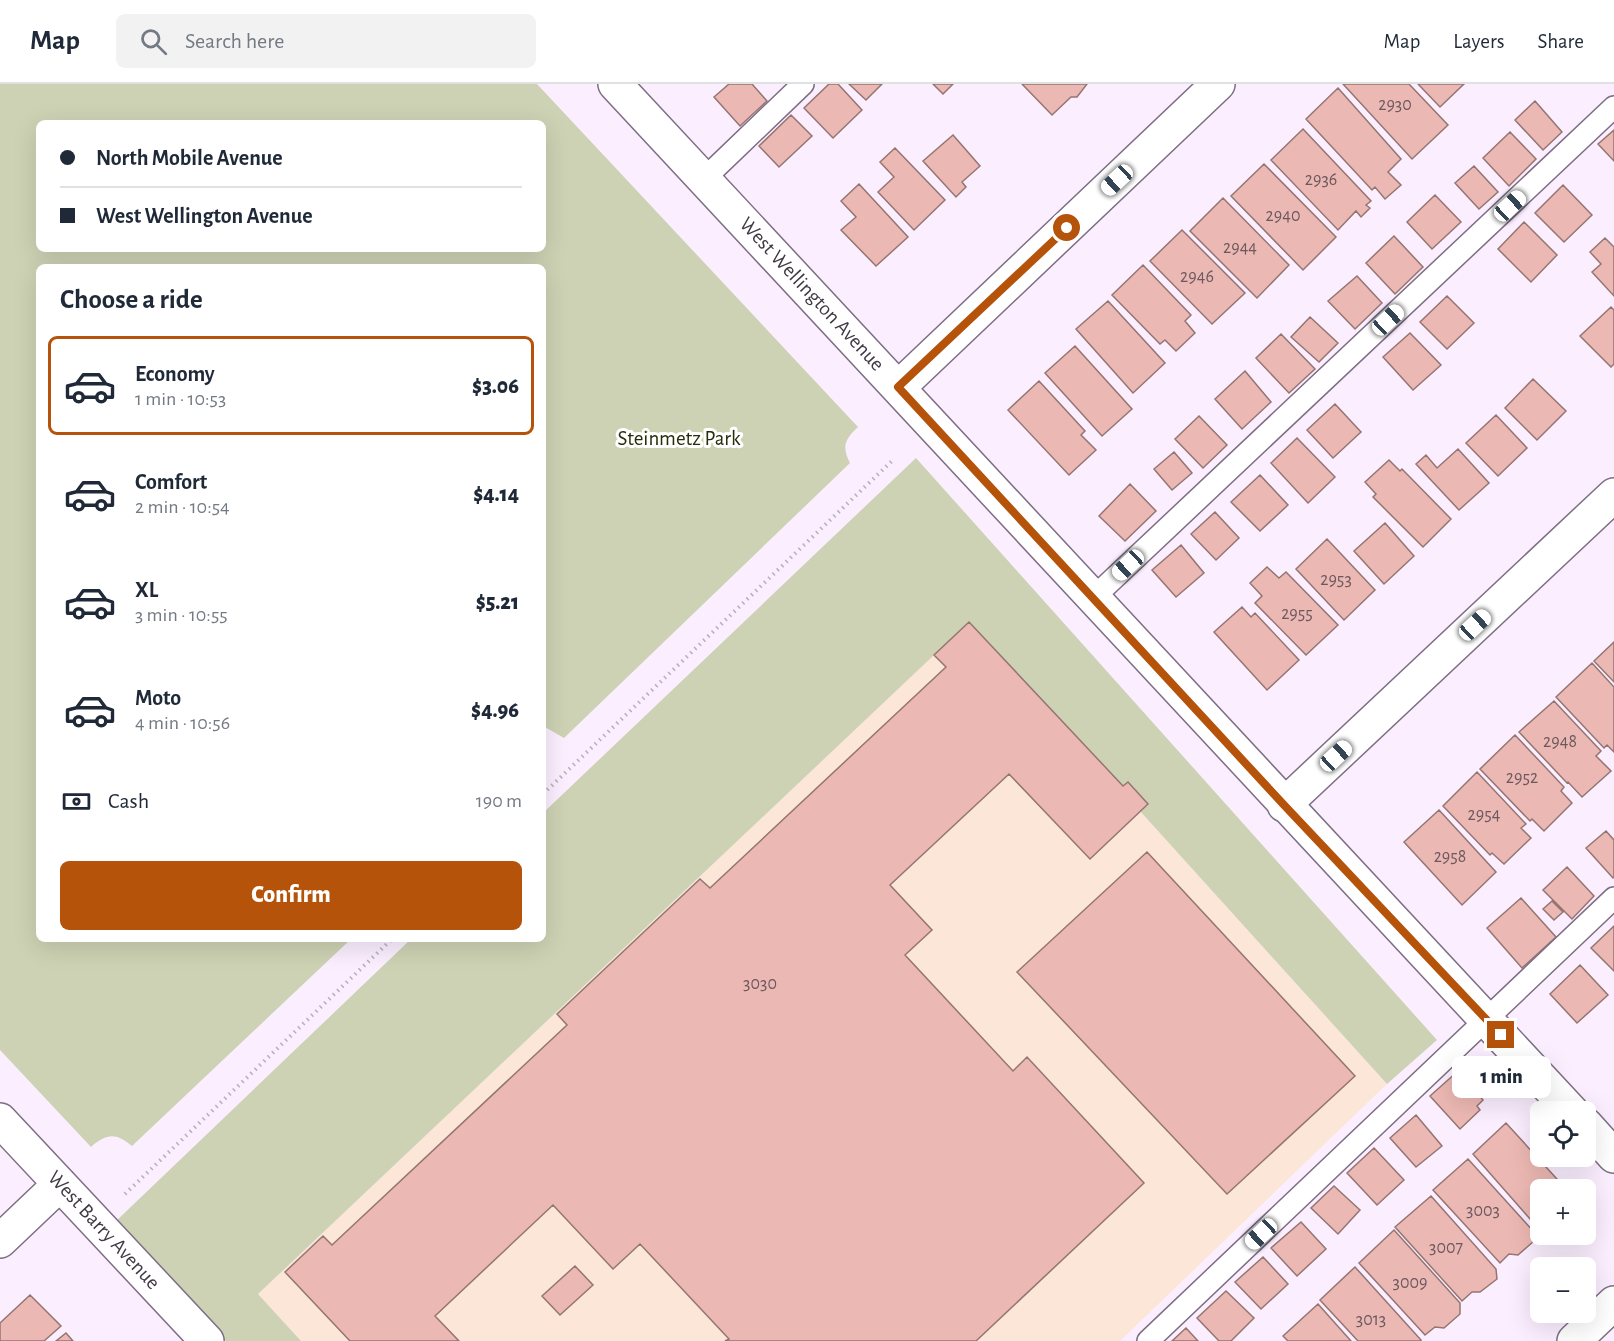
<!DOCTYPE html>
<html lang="en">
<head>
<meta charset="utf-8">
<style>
  body { margin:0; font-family:"Alegreya Sans",sans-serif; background:#f2f2f3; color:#1f2937; height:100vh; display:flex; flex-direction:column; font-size:22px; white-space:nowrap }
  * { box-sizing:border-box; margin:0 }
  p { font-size:20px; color:#747a83 }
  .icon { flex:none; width:33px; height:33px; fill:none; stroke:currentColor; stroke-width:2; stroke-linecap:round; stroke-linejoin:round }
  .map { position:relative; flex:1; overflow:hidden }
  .drawer { position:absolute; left:36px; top:180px; width:510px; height:678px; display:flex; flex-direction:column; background:#fff; border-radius:9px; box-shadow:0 6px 24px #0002 }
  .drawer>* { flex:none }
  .hud { position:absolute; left:36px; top:36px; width:510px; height:132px; border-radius:9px; box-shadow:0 6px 24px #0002; display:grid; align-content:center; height:132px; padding:0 24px; background:#fff }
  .fabs { position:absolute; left:1530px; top:1017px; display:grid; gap:12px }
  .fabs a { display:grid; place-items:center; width:66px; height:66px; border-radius:9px; background:#fff; box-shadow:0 6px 24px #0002; font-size:30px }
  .end { position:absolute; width:27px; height:27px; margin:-14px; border:8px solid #b45309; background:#fff; box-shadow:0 0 0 3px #fff }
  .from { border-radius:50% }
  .bubble { position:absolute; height:42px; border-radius:9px; background:#fff; box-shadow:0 6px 24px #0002; font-size:20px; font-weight:800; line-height:42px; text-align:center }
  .car { position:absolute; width:18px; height:36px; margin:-18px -9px; border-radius:8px; box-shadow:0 0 4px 2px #0007; background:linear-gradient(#fff 24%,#345 0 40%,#fff 0 76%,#345 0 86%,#fff 0) }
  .hud b { display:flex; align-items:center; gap:21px; height:57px; font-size:22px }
  .hud b+b { border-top:2px solid #e0e1e3 }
  .hud i { width:15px; height:15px; background:#1f2937 }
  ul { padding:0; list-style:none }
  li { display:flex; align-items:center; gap:18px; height:99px; margin:0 12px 9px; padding:0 12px; border:3px solid transparent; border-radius:9px }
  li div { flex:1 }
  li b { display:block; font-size:22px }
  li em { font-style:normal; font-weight:800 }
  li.current { border-color:#b45309 }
  li>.icon { width:54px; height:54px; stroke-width:1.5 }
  h2 { padding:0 24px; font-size:27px; line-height:72px }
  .pay { display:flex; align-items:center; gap:15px; height:66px; padding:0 24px; font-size:22px }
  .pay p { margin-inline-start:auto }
  .button { display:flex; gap:12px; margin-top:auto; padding:12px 24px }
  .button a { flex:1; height:69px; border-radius:9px; background:#b45309; color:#fff; font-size:24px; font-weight:800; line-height:69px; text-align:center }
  header { display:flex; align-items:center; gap:36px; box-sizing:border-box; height:84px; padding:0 30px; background:#fff; border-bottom:2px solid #e0e1e3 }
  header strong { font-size:28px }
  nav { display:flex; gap:33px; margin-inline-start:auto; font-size:21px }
  .search { width:420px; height:54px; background:#f2f2f3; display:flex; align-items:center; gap:15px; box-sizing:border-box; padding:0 21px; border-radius:9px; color:#747a83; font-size:22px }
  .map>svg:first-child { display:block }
  .education { fill:#fbe6d7 }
  .green { fill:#cdd2b4; fill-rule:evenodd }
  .building { fill:#ecb8b3; stroke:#947572; stroke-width:1.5 }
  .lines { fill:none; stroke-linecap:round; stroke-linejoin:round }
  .service-casing { stroke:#7e6d84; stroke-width:24 }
  .minor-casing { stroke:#7e6d84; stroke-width:36 }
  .tertiary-casing { stroke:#7e6d84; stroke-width:36 }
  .path { stroke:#b8aebc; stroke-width:4; stroke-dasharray:1.5 4.5; stroke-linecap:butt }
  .service { stroke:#fff; stroke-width:21 }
  .minor { stroke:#fff; stroke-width:33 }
  .tertiary { stroke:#fff; stroke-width:33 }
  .route { stroke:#b45309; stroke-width:8 }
  .labels { text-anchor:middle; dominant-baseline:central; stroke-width:6; stroke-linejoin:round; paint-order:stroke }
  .number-label { font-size:18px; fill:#6b595f }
  .street-label { font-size:21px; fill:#403943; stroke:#fff }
  .park-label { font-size:21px; fill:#282d09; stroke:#fff }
</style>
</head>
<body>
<header>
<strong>Map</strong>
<div class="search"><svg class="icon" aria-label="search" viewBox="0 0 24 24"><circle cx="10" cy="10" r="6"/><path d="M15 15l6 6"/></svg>Search here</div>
<nav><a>Map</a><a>Layers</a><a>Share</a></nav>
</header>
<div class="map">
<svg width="1614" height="1257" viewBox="0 0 1614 1257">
  <rect width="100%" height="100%" fill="#fbefff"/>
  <path class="education" d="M 969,538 L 1387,1000 L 1120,1257 L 301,1257 L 258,1210 Z"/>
  <path class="green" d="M 0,0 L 537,0 L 858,343 C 844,356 842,363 850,379 L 564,654 L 543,642 L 543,183 L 39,183 L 39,855 L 351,855 L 132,1062 C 116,1049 107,1049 91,1063 L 0,966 ZM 39,39 L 543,39 L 543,165 L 39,165 Z
    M 916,374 L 1437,956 L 1387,1000 L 969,538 L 258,1210 L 301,1257 L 226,1257 L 115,1138 L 411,855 L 543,855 L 543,729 Z"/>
  <path class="building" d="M 729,0 L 752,0 L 767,17 L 740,42 L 714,13 Z
    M 829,0 L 838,0 L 862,26 L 833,54 L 804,24 Z
    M 849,0 L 882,0 L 866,16 Z
    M 933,0 L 953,0 L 943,10 Z
    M 1022,0 L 1087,0 L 1077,13 L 1071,13 L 1052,31 Z
    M 1343,0 L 1409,0 L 1448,41 L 1412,75 Z
    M 1418,0 L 1464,0 L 1440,23 Z
    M 1338,4 L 1401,75 L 1388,88 L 1401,101 L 1385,115 L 1375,103 L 1372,106 L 1306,35 Z
    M 1535,17 L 1562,48 L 1543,66 L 1515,36 Z
    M 791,31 L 812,52 L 779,83 L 759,62 Z
    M 1303,45 L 1371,117 L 1366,121 L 1370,124 L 1361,133 L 1356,127 L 1338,146 L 1271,76 Z
    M 1614,46 L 1614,77 L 1598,60 Z
    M 1510,48 L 1536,75 L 1509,102 L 1483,74 Z
    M 953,51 L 980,82 L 962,98 L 966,103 L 956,113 L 923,77 Z
    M 895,64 L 945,116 L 914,146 L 878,108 L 894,93 L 880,78 Z
    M 1264,80 L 1336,153 L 1303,186 L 1231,112 Z
    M 1474,82 L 1498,108 L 1479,125 L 1455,99 Z
    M 859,100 L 908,153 L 876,182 L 841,146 L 856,133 L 841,117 Z
    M 1563,101 L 1592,131 L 1564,158 L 1535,129 Z
    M 1435,111 L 1461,138 L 1432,165 L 1407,138 Z
    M 1223,114 L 1289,181 L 1257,214 L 1190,147 Z
    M 1524,138 L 1557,171 L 1531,198 L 1498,165 Z
    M 1182,146 L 1245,209 L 1212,240 L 1150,177 Z
    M 1394,152 L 1423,183 L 1395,210 L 1366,179 Z
    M 1605,154 L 1614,163 L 1614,212 L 1592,188 L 1601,180 L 1590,168 Z
    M 1143,181 L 1191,231 L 1185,237 L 1195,249 L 1176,267 L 1165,256 L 1160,260 L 1112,211 Z
    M 1357,192 L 1382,219 L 1355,245 L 1328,217 Z
    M 1447,212 L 1474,239 L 1447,265 L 1420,238 Z
    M 1108,217 L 1165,279 L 1133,309 L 1076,245 Z
    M 1611,223 L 1614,226 L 1614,280 L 1611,283 L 1580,252 Z
    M 1310,233 L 1338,259 L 1319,278 L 1291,253 Z
    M 1410,249 L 1441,281 L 1413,306 L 1383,273 Z
    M 1281,250 L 1315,285 L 1289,309 L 1256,274 Z
    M 1075,262 L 1132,325 L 1102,352 L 1045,289 Z
    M 1245,287 L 1271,318 L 1242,345 L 1215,315 Z
    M 1533,295 L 1566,327 L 1537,356 L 1505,324 Z
    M 1039,297 L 1085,347 L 1081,351 L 1096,366 L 1069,391 L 1008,326 Z
    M 1335,320 L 1361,348 L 1333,374 L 1307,346 Z
    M 1496,331 L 1527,364 L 1498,392 L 1466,359 Z
    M 1199,332 L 1227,361 L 1203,384 L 1175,355 Z
    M 1297,354 L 1335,393 L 1308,419 L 1271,379 Z
    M 1458,365 L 1489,399 L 1459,426 L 1416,380 L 1426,371 L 1437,384 Z
    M 1174,368 L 1192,389 L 1172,406 L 1154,385 Z
    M 1389,376 L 1400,387 L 1402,385 L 1451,435 L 1423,463 L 1373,413 L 1376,410 L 1365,398 Z
    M 1260,391 L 1288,421 L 1260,447 L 1231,418 Z
    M 1130,400 L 1156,427 L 1125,457 L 1099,432 Z
    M 1215,428 L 1239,454 L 1216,476 L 1191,450 Z
    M 1385,439 L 1414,472 L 1384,500 L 1354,467 Z
    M 1327,455 L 1375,506 L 1344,536 L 1296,485 Z
    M 1181,461 L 1204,489 L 1176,513 L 1152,486 Z
    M 1267,483 L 1279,494 L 1286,488 L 1338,541 L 1306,571 L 1255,519 L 1262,512 L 1250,499 Z
    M 1242,523 L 1251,533 L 1255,529 L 1299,576 L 1267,606 L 1214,548 Z
    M 969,538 L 1123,702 L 1128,698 L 1148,720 L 1090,775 L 1009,690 L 890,801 L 932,846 L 905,871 L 1013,987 L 1027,973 L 1144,1099 L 976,1257 L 725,1257 L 729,1255 L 640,1160 L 613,1185 L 553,1121 L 435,1232 L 459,1257 L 350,1257 L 285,1188 L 323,1152 L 332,1161 L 567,941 L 557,930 L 700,795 L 710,804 L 946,583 L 934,571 Z
    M 1614,558 L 1614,598 L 1594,577 Z
    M 1592,579 L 1614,603 L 1614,668 L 1607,661 L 1604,664 L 1556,613 Z
    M 1554,617 L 1601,667 L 1596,672 L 1611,687 L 1582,713 L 1568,698 L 1567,699 L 1519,648 Z
    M 1515,651 L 1564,703 L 1561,707 L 1572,719 L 1544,747 L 1532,735 L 1530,737 L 1480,685 Z
    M 1477,688 L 1526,740 L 1521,744 L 1531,754 L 1504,780 L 1492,769 L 1490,771 L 1443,722 Z
    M 1439,726 L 1496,788 L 1462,821 L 1404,758 Z
    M 1606,747 L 1614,756 L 1614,793 L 1613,794 L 1586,764 Z
    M 1147,768 L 1355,992 L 1227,1110 L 1017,888 Z
    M 1567,783 L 1594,812 L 1572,835 L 1543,806 Z
    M 1521,814 L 1556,853 L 1522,884 L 1487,844 Z
    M 1552,817 L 1563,828 L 1554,836 L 1543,825 Z
    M 1614,842 L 1614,887 L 1591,864 Z
    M 1580,881 L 1608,911 L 1577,939 L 1550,910 Z
    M 1458,987 L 1483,1016 L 1477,1022 L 1480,1026 L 1460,1045 L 1430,1012 Z
    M 1416,1031 L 1442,1062 L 1416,1083 L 1390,1054 Z
    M 1506,1039 L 1567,1106 L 1540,1106 L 1540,1141 L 1538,1144 L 1473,1070 Z
    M 1374,1064 L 1404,1096 L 1377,1121 L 1347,1089 Z
    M 1468,1075 L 1534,1148 L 1534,1157 L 1518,1171 L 1509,1170 L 1500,1179 L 1433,1106 Z
    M 1334,1102 L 1360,1126 L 1338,1150 L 1311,1124 Z
    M 1431,1112 L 1496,1185 L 1497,1195 L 1480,1208 L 1472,1208 L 1462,1217 L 1395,1143 Z
    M 1301,1138 L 1326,1165 L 1297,1192 L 1271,1164 Z
    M 1394,1146 L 1460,1219 L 1460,1230 L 1444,1244 L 1435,1243 L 1425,1251 L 1359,1179 Z
    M 1263,1173 L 1288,1200 L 1261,1225 L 1235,1198 Z
    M 575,1182 L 593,1201 L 560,1231 L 542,1212 Z
    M 1355,1183 L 1421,1256 L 1421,1257 L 1358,1257 L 1320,1216 Z
    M 1226,1207 L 1254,1234 L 1231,1257 L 1219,1257 L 1197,1234 Z
    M 30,1211 L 61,1242 L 44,1257 L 0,1257 L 0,1239 Z
    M 1318,1220 L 1351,1257 L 1288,1257 L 1283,1252 Z
    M 1186,1244 L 1198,1257 L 1172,1257 Z
    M 66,1249 L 73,1257 L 56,1257 Z"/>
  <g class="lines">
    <defs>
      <path id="service" d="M 704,95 L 803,0
        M 1093,514 L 1614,23
        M 1148,1257 L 1614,814"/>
      <path id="minor" d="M 615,0 C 935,342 1252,686 1572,1028
        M 899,303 L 1218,0
        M 1284,721 L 1614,411
        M 0,1036 L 207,1257
        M 1586,1041 L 1614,1072
        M 0,1157 L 60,1100"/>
      <path id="tertiary" d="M 1574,1257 L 1614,1219"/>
    </defs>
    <use href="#service" class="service-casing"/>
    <use href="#minor" class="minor-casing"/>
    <use href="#tertiary" class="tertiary-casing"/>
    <path class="path" d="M 543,710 L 892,377
      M 125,1110 L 392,855"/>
    <use href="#service" class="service"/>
    <use href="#minor" class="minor"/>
    <use href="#tertiary" class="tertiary"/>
  </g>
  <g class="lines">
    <path class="route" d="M 1067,144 L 898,303 L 1284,721 L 1501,951"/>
  </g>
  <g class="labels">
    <g class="number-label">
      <text x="1395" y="21">2930</text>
      <text x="1321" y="96">2936</text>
      <text x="1283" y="132">2940</text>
      <text x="1240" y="164">2944</text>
      <text x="1197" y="193">2946</text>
      <text x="1336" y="496">2953</text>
      <text x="1297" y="530">2955</text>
      <text x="1560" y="658">2948</text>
      <text x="1522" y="694">2952</text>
      <text x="1484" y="731">2954</text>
      <text x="1450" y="773">2958</text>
      <text x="760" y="900">3030</text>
      <text x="1483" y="1127">3003</text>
      <text x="1446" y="1164">3007</text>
      <text x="1410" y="1199">3009</text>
      <text x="1371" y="1236">3013</text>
    </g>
    <g class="street-label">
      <text transform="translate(812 210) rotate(47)">West Wellington Avenue</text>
      <text transform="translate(104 1146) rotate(47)">West Barry Avenue</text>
    </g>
    <g class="park-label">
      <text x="679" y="354">Steinmetz Park</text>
    </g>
  </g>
</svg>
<div class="fabs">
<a><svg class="icon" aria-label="locate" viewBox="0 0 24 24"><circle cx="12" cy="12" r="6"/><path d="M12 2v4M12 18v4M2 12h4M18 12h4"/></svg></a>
<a>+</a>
<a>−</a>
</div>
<i class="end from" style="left:1067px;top:144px"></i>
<i class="end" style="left:1501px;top:951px"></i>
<div class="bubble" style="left:1452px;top:972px;width:99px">1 min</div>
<i class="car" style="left:1117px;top:96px;rotate:227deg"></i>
<i class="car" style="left:1510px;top:122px;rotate:47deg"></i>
<i class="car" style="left:1388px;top:236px;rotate:47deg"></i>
<i class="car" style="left:1128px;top:481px;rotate:227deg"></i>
<i class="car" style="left:1475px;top:541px;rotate:47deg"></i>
<i class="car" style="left:1336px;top:672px;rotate:47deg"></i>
<i class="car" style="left:1261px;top:1150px;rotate:227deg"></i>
<div class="hud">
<b><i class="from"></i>North Mobile Avenue</b>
<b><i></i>West Wellington Avenue</b>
</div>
<section class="drawer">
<h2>Choose a ride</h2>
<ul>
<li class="current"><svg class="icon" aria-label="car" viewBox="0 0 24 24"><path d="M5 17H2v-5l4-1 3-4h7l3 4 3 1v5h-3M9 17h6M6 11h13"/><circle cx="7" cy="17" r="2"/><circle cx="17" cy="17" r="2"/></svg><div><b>Economy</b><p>1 min · 10:53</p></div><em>$3.06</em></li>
<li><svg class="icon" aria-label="car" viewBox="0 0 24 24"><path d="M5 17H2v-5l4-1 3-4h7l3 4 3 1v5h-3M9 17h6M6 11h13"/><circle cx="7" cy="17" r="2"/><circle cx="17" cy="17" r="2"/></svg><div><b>Comfort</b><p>2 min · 10:54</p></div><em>$4.14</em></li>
<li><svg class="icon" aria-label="car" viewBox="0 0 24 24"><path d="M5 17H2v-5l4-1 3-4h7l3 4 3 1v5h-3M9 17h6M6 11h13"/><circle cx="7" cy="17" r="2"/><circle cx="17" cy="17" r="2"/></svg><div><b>XL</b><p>3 min · 10:55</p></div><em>$5.21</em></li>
<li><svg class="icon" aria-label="car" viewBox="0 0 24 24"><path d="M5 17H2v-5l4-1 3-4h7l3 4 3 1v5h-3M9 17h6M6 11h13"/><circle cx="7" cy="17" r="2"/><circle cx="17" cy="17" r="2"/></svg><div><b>Moto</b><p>4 min · 10:56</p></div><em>$4.96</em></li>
</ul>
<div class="pay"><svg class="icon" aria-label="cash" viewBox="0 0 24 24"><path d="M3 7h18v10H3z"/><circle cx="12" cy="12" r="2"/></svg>Cash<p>190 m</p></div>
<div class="button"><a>Confirm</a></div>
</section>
</div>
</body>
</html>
